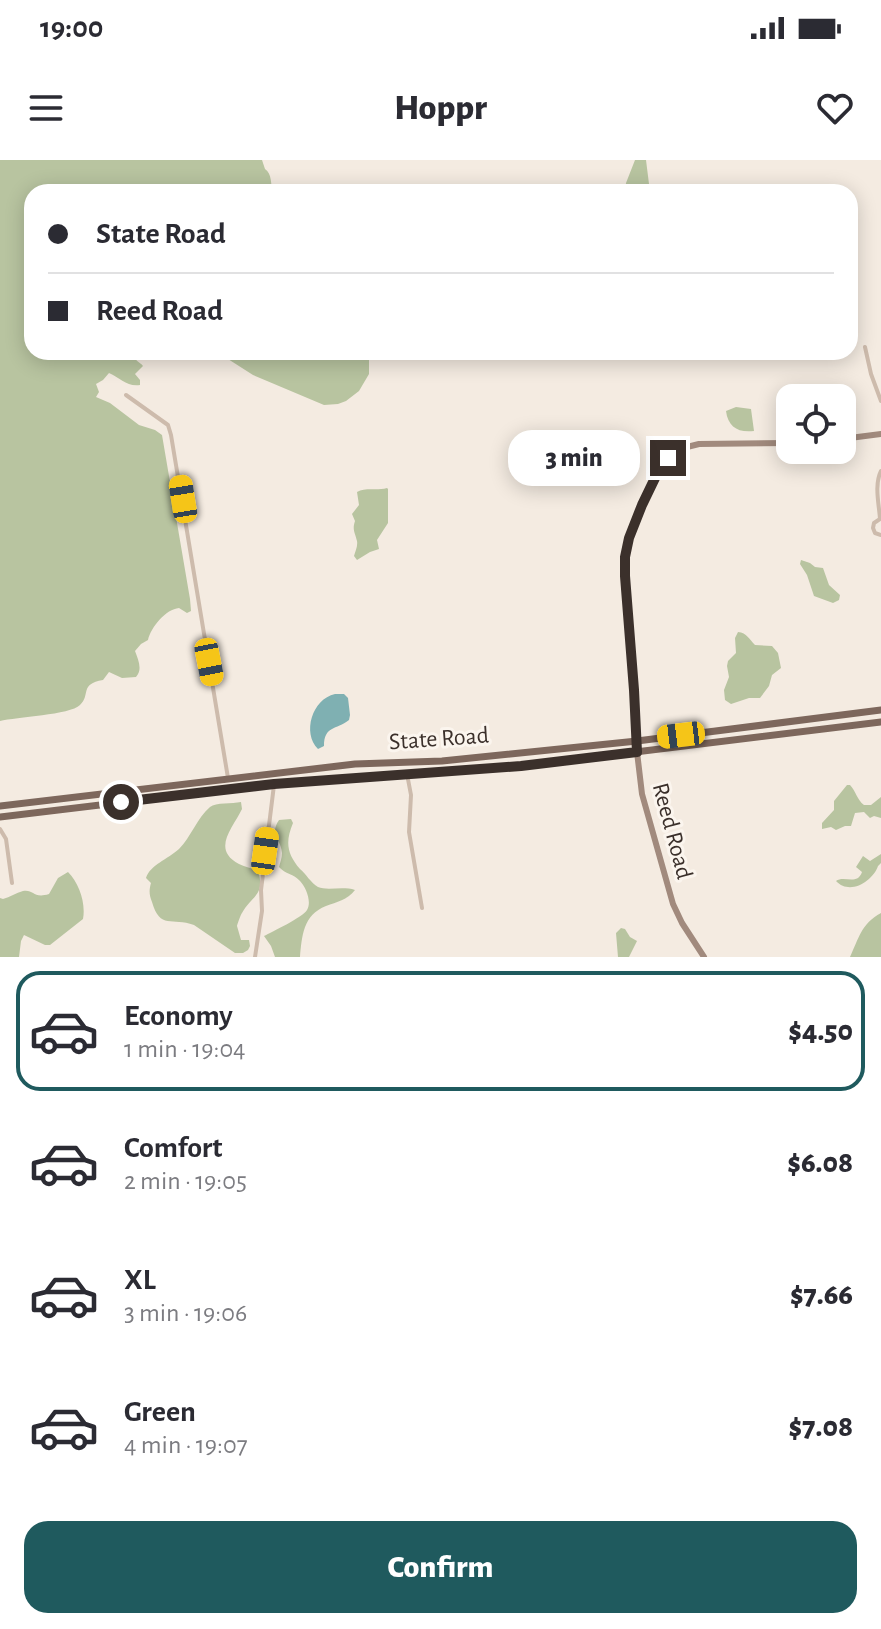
<!DOCTYPE html>
<html lang="en">
<head>
<meta charset="utf-8">
<style>
  body { margin:0; font-family:"Alegreya Sans",sans-serif; background:#f7f7f7; color:#2b2b33; height:100vh; display:flex; flex-direction:column; font-size:30px; white-space:nowrap }
  * { box-sizing:border-box; margin:0 }
  p { font-size:26px; color:#7c7c81 }
  .icon { flex:none; width:44px; height:44px; fill:none; stroke:currentColor; stroke-width:2; stroke-linecap:round; stroke-linejoin:round }
  .map { position:relative; height:797px; overflow:hidden }
  .sheet { display:flex; flex-direction:column; background:#fff; flex:1 }
  .sheet>* { flex:none }
  .banner { position:absolute; left:24px; top:24px; width:834px; height:176px; border-radius:24px; box-shadow:0 4px 20px #0003; display:grid; align-content:center; height:176px; padding:0 24px; background:#fff }
  .controls { position:absolute; left:776px; top:224px; display:grid; gap:16px }
  .controls a { display:grid; place-items:center; width:80px; height:80px; border-radius:16px; background:#fff; box-shadow:0 4px 20px #0003; font-size:40px }
  .end { position:absolute; width:36px; height:36px; margin:-18px; border:10px solid #3b302b; background:#fff; box-shadow:0 0 0 4px #fff }
  .from { border-radius:50% }
  .bubble { position:absolute; height:56px; border-radius:24px; background:#fff; box-shadow:0 4px 20px #0003; font-size:26px; font-weight:800; line-height:56px; text-align:center }
  .car { position:absolute; width:24px; height:48px; margin:-24px -12px; border-radius:10px; box-shadow:0 0 6px 2px #0007; background:linear-gradient(#f5c518 24%,#345 0 40%,#f5c518 0 76%,#345 0 86%,#f5c518 0) }
  .banner b { display:flex; align-items:center; gap:28px; height:76px; font-size:30px }
  .banner b+b { border-top:2px solid #e1e1e2 }
  .banner i { width:20px; height:20px; background:#2b2b33 }
  ul { padding:14px 0 0; list-style:none }
  li { display:flex; align-items:center; gap:24px; height:120px; margin:0 16px 12px; padding:0 8px; border:4px solid transparent; border-radius:24px }
  li div { flex:1 }
  li b { display:block; font-size:30px }
  li em { font-style:normal; font-weight:800 }
  li.current { border-color:#1f5a5e }
  li>.icon { width:72px; height:72px; stroke-width:1.5 }
  .primary-button { display:flex; gap:16px; margin-top:auto; padding:16px 24px }
  .primary-button a { flex:1; height:92px; border-radius:24px; background:#1f5a5e; color:#fff; font-size:32px; font-weight:800; line-height:92px; text-align:center }
  .status { display:flex; justify-content:space-between; align-items:center; height:56px; padding:0 40px; background:#fff; direction:ltr }
  .status svg { height:22px; fill:currentColor }
  header { display:flex; justify-content:space-between; align-items:center; height:104px; padding:0 24px; background:#fff; font-size:36px; font-weight:800 }
  .map>svg:first-child { display:block }
  .green { fill:#b8c4a0 }
  .water { fill:#7fb0b2 }
  .lines { fill:none; stroke-linecap:round; stroke-linejoin:round }
  .street { stroke:#cdbbac; stroke-width:4 }
  .secondary { stroke:#a18a7d; stroke-width:6 }
  .primary { stroke:#7d675c; stroke-width:7 }
  .route { stroke:#3b302b; stroke-width:10 }
  .labels { text-anchor:middle; dominant-baseline:central; stroke-width:6; stroke-linejoin:round; paint-order:stroke }
  .street-label { font-size:24px; fill:#3b302b; stroke:#fbf5ee }
</style>
</head>
<body>
<div class="status"><b>19:00</b><svg viewBox="0 0 49 12"><path d="M0 12V9h3v3zM5 12V6h3v6zM10 12V3h3v9zM15 12V0h3v12zM26 1h20v11H26zM47 4h2v5h-2z"/></svg></div>
<header><svg class="icon" aria-label="menu" viewBox="0 0 24 24"><path d="M4 6h16M4 12h16M4 18h16"/></svg>Hoppr<svg class="icon" aria-label="heart" viewBox="0 0 24 24"><path d="M12 20l-8-8c-3-5 5-10 8-4 3-6 11-1 8 4z"/></svg></header>
<div class="map">
<svg width="881" height="797" viewBox="0 0 881 797">
  <rect width="100%" height="100%" fill="#f4ebe1"/>
  <path class="green" d="M 0,0 L 262,0 L 265,9 C 272,14 271,24 272,32 L 32,32 L 32,192 L 130,192 C 135,201 140,202 143,206 L 135,214 L 140,220 L 140,225 C 127,227 120,218 109,213 L 103,220 L 96,224 L 99,232 L 96,237 L 110,243 L 139,265 L 155,270 L 162,275 L 190,439 L 191,451 L 187,453 L 179,448 C 166,449 151,467 148,480 L 141,484 L 135,491 C 138,499 143,510 136,517 L 122,518 L 109,512 L 103,520 C 79,524 91,535 80,545 C 70,555 16,557 0,561 Z
    M 635,0 L 646,0 L 649,24 C 643,33 636,32 625,32 L 626,23 Z
    M 217,192 L 369,192 L 369,214 L 359,231 L 346,241 L 338,244 L 324,245 L 253,215 Z
    M 736,247 L 751,249 L 754,271 C 738,273 728,267 726,251 Z
    M 387,328 L 388,329 L 388,363 L 377,380 L 379,389 L 370,392 L 357,400 L 354,396 C 355,392 358,386 357,381 C 355,372 352,370 355,361 L 352,354 L 359,345 L 357,332 C 365,327 377,331 387,328 Z
    M 801,400 L 810,403 L 815,407 L 823,408 L 829,425 L 840,435 L 839,440 L 833,443 L 814,436 L 807,415 L 800,404 Z
    M 738,472 C 747,473 749,479 755,485 L 772,486 L 778,493 L 781,508 L 772,515 L 769,526 L 760,538 L 749,538 L 731,544 L 725,540 L 724,530 L 729,517 L 727,506 L 728,501 L 736,493 L 735,478 Z
    M 847,625 L 850,625 C 856,631 857,640 864,645 L 871,645 L 881,637 L 881,658 L 874,656 L 870,658 L 864,652 L 855,653 L 851,666 L 845,666 L 836,670 L 831,667 L 822,669 L 822,663 L 834,650 L 834,641 Z
    M 241,642 L 242,649 C 233,668 211,689 239,704 C 245,707 252,708 258,711 C 266,735 251,736 242,753 C 241,754 237,765 237,766 L 241,780 L 249,780 L 250,786 L 248,790 L 243,793 L 235,793 L 194,765 C 172,757 160,770 152,742 C 149,735 149,730 151,723 L 146,718 C 150,705 168,699 179,689 C 191,677 197,658 210,647 C 216,642 232,644 241,642 Z
    M 291,659 L 293,663 C 285,682 287,694 300,709 C 306,714 311,723 318,727 C 327,731 343,726 355,730 C 347,740 337,742 326,746 C 303,755 302,776 300,797 L 275,797 L 271,786 L 264,776 C 272,772 303,757 307,750 C 312,742 306,727 300,721 C 294,714 285,714 279,707 C 280,703 282,698 282,693 C 281,679 269,675 279,660 Z
    M 881,694 L 881,703 L 878,706 C 873,721 850,736 836,721 C 844,715 857,726 862,712 L 856,707 L 863,696 L 870,701 Z
    M 68,712 C 79,723 86,743 83,759 L 50,785 L 45,785 L 24,775 L 21,781 L 19,797 L 0,797 L 0,738 L 3,739 C 10,737 16,733 23,731 C 34,729 33,739 49,734 L 58,718 Z
    M 881,753 L 881,797 L 850,797 C 859,778 861,764 881,753 Z
    M 621,768 L 625,769 L 630,777 L 637,781 L 629,797 L 618,797 L 616,773 Z"/>
  <path class="water" d="M 335,534 L 344,534 L 348,538 L 350,555 L 349,560 C 336,570 324,566 324,586 L 318,589 C 302,573 312,539 335,534 Z"/>
  <g class="lines">
    <path class="street" d="M 865,187 L 871,214 L 881,241
      M 821,229 L 823,238
      M 126,235 L 168,265 L 171,275 L 228,618
      M 881,311 C 874,325 879,344 880,359 L 874,363 L 873,368 L 875,373 L 881,375
      M 407,614 L 411,635 L 409,672 L 422,748
      M 0,669 L 6,679 L 12,723
      M 255,797 L 262,751 L 261,730 L 274,625"/>
    <path class="secondary" d="M 842,279 L 881,274
      M 704,797 L 682,763 L 673,744 L 642,634 L 637,592 L 632,504 L 625,426 L 625,397 L 629,378 L 651,326 L 663,304 L 674,293 L 679,289 L 699,284 L 790,283"/>
    <path class="primary" d="M 0,646 L 355,604 L 442,601 L 637,581 L 881,550
      M 0,657 L 274,624 L 521,606 L 881,562"/>
  </g>
  <g class="lines">
    <path class="route" d="M 121,642 L 274,624 L 521,606 L 637,592 L 634,530 L 625,416 L 625,397 L 629,378 L 642,345 L 655,318 L 668,298"/>
  </g>
  <g class="labels">
    <g class="street-label">
      <text transform="translate(439 579) rotate(-4)">State Road</text>
      <text transform="translate(672 671) rotate(75)">Reed Road</text>
    </g>
  </g>
</svg>
<div class="controls">
<a><svg class="icon" aria-label="locate" viewBox="0 0 24 24"><circle cx="12" cy="12" r="6"/><path d="M12 2v4M12 18v4M2 12h4M18 12h4"/></svg></a>
</div>
<i class="end from" style="left:121px;top:642px"></i>
<i class="end" style="left:668px;top:298px"></i>
<div class="bubble" style="left:508px;top:270px;width:132px">3 min</div>
<i class="car" style="left:183px;top:339px;rotate:351deg"></i>
<i class="car" style="left:209px;top:502px;rotate:169deg"></i>
<i class="car" style="left:681px;top:575px;rotate:263deg"></i>
<i class="car" style="left:265px;top:691px;rotate:8deg"></i>
<div class="banner">
<b><i class="from"></i>State Road</b>
<b><i></i>Reed Road</b>
</div>
</div>
<section class="sheet">
<ul>
<li class="current"><svg class="icon" aria-label="car" viewBox="0 0 24 24"><path d="M5 17H2v-5l4-1 3-4h7l3 4 3 1v5h-3M9 17h6M6 11h13"/><circle cx="7" cy="17" r="2"/><circle cx="17" cy="17" r="2"/></svg><div><b>Economy</b><p>1 min · 19:04</p></div><em>$4.50</em></li>
<li><svg class="icon" aria-label="car" viewBox="0 0 24 24"><path d="M5 17H2v-5l4-1 3-4h7l3 4 3 1v5h-3M9 17h6M6 11h13"/><circle cx="7" cy="17" r="2"/><circle cx="17" cy="17" r="2"/></svg><div><b>Comfort</b><p>2 min · 19:05</p></div><em>$6.08</em></li>
<li><svg class="icon" aria-label="car" viewBox="0 0 24 24"><path d="M5 17H2v-5l4-1 3-4h7l3 4 3 1v5h-3M9 17h6M6 11h13"/><circle cx="7" cy="17" r="2"/><circle cx="17" cy="17" r="2"/></svg><div><b>XL</b><p>3 min · 19:06</p></div><em>$7.66</em></li>
<li><svg class="icon" aria-label="car" viewBox="0 0 24 24"><path d="M5 17H2v-5l4-1 3-4h7l3 4 3 1v5h-3M9 17h6M6 11h13"/><circle cx="7" cy="17" r="2"/><circle cx="17" cy="17" r="2"/></svg><div><b>Green</b><p>4 min · 19:07</p></div><em>$7.08</em></li>
</ul>
<div class="primary-button"><a>Confirm</a></div>
</section>
</body>
</html>
